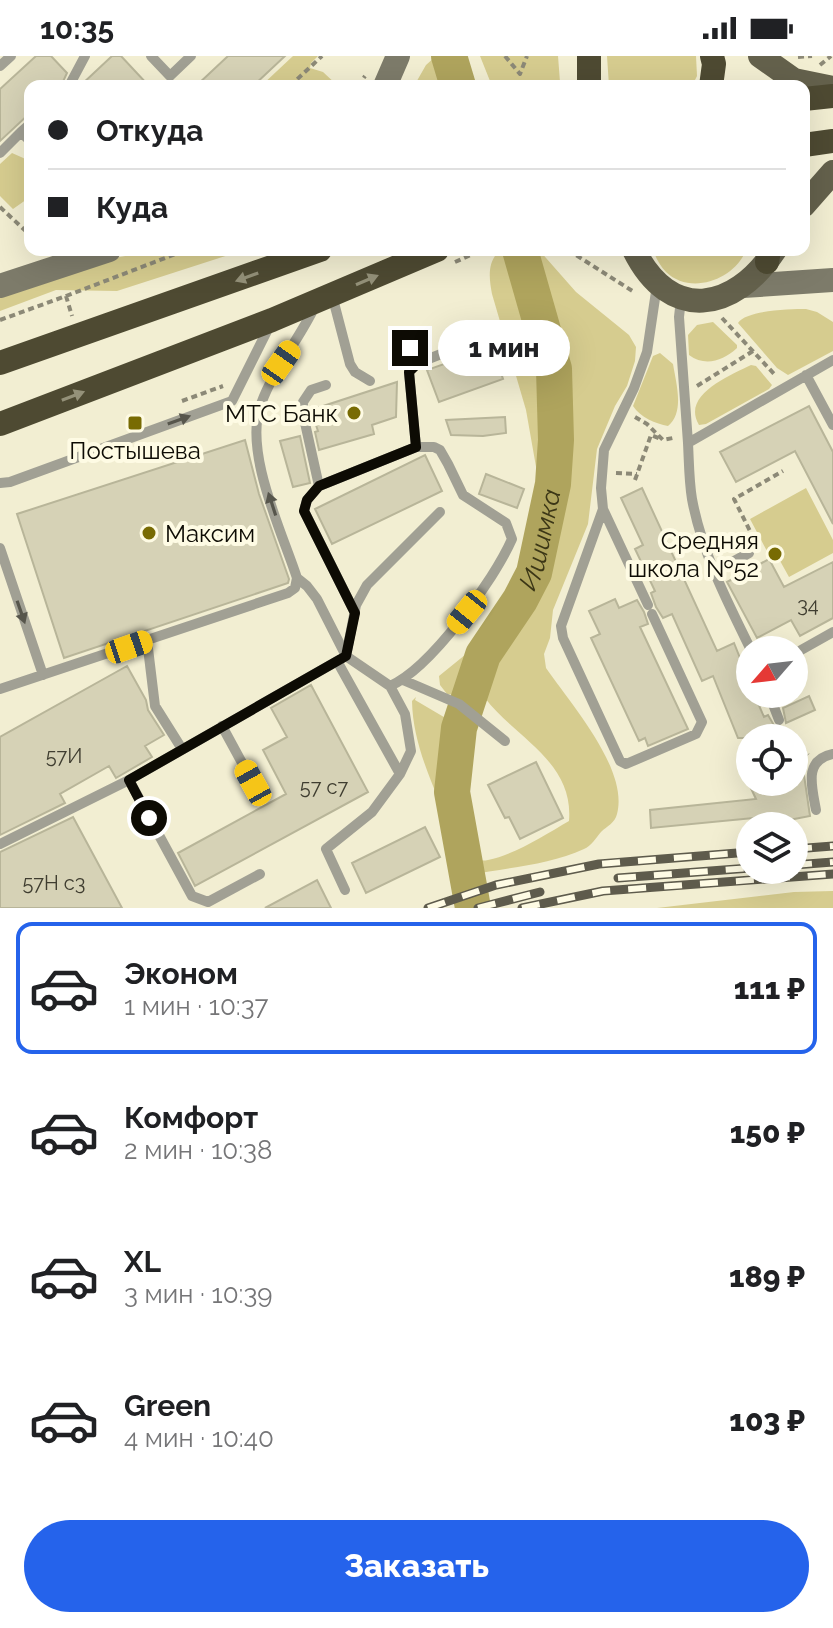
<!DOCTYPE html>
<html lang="ru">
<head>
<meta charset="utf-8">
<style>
  body { margin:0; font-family:Raleway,sans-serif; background:#f2f2f2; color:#202124; height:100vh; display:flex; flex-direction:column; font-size:30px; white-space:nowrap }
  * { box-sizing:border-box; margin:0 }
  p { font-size:26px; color:#757577 }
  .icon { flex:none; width:44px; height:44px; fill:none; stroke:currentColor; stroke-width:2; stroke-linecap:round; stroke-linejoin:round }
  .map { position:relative; height:852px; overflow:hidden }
  .side { display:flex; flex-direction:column; background:#fff; flex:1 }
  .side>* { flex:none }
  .banner { position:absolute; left:24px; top:24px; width:786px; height:176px; border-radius:16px; box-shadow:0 8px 32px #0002; display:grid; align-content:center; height:176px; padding:0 24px; background:#fff }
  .needle { width:52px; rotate:242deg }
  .controls { position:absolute; left:736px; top:580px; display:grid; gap:16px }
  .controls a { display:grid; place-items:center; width:72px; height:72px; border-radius:50%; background:#fff; box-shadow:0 8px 32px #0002; font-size:40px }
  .end { position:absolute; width:36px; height:36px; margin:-18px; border:10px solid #0d0b04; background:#fff; box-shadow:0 0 0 4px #fff }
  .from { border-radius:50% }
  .bubble { position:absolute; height:56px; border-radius:28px; background:#fff; box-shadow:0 8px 32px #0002; font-size:26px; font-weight:800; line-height:56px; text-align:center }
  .car { position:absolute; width:24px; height:48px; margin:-24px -12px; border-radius:10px; box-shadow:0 0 6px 2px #0007; background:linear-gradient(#f5c518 24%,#345 0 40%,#f5c518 0 76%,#345 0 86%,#f5c518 0) }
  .banner b { display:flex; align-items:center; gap:28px; height:76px; font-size:30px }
  .banner b+b { border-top:2px solid #e0e0e0 }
  .banner i { width:20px; height:20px; background:#202124 }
  ul { padding:14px 0 0; list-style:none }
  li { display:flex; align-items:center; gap:24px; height:132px; margin:0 16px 12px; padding:0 8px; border:4px solid transparent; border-radius:16px }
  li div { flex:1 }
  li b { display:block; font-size:30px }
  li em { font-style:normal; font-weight:800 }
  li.active { border-color:#2563eb }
  li>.icon { width:72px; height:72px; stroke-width:1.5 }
  .cta { display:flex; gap:16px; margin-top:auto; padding:16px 24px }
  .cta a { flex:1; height:92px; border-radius:48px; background:#2563eb; color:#fff; font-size:32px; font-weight:800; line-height:92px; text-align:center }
  .status { display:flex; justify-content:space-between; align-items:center; height:56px; padding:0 40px; background:#fff; direction:ltr }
  .status svg { height:22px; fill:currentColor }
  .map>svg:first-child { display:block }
  .green { fill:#d6cc8f }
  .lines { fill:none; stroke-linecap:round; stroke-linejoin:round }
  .river { stroke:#afa45d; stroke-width:36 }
  .building { fill:#d6d2b6; stroke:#b8b599; stroke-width:2 }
  .path { stroke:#8c8977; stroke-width:4; stroke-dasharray:6 4; stroke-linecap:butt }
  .lane { stroke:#a1a094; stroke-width:10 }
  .secondary { stroke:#7d7b6a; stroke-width:24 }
  .primary { stroke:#64614c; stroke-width:24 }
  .highway { stroke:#4e4a32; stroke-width:24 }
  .rail-casing { stroke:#5e5b4c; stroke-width:9 }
  .rail { stroke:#fefbe4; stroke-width:6; stroke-dasharray:18; stroke-linecap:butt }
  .oneway { fill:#949179 }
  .oneway2 { fill:#57564c }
  .route { stroke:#0d0b04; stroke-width:10 }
  .poi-dot { fill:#786b03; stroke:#fefbe4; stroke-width:3 }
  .labels { text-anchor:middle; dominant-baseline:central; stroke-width:8; stroke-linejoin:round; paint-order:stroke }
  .number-label { font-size:20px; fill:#3f3d30 }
  .poi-label { font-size:24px; fill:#0d0b04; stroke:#fefbe4; text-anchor:end }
  .water-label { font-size:26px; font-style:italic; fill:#3b3616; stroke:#fefbe4 }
</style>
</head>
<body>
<div class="status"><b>10:35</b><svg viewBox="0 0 49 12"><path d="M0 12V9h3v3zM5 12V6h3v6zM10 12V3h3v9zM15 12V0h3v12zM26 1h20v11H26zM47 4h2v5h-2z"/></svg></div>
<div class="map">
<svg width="833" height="852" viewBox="0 0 833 852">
  <rect width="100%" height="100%" fill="#f2eed2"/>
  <path class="green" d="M 293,0 L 318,0 L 311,7 L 310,12 L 323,16 L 338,30 L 261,30 Z
    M 436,0 L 465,1 L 474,30 L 414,30 L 426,9 Z
    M 480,0 L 558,0 L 560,26 L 554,30 L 492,30 Z
    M 607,0 L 696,0 L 697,20 L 692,30 L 609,30 Z
    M 12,97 L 30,105 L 30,141 L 13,153 L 0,140 L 0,108 Z
    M 159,194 L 244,194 L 117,235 L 56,234 L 0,255 L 0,239 L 114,202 Z
    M 500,194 L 539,194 L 576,236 L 629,279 L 636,291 L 635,305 L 627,330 L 615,350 L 597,393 L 588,468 L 553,554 L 550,582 L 544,598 L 546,612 C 570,647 629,713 617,758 C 615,767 607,770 601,776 C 596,782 591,790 584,793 C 549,809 506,812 469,819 L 457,811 C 455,800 456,790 453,780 C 437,735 413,694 412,645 L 416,641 L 415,644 L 454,667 L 468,712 L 468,730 L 458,748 L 465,796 C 472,802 479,806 488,804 C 514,799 545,779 569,765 C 574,705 515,682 485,642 L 447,638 L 440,629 L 439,620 L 492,577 L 510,557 L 527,514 L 535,470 L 538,422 L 526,354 L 492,238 C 489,222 487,206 500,194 Z
    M 653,194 L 746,194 C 735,223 691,240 666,216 C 660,210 656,202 653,194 Z
    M 806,253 L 817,256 L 833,266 L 833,295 L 788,319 L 777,312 L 738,267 C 746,254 790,253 806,253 Z
    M 713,266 L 737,289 L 737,292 C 723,305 705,311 689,299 L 688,279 L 697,269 Z
    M 660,297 L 673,308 C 676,327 685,356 668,370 C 656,368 640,361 633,350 L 653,300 Z
    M 751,309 L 756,310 L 772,329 L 769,333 L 706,368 L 699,369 C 681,339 729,320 751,309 Z
    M 806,432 L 833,484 L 833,497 L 789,521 L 774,494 L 768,497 L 750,463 Z
    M 833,835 L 833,852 L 657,852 L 794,836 Z"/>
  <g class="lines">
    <g class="river">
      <path d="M 449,0 L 458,30"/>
      <path id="s1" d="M 473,852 L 452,736 L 459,672 L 483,599 L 520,544 L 534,517 L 553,428 L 556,384 L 554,313 L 520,194"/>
    </g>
  </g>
  <path class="building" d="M 36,0 L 51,0 L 67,17 L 61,30 L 30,30 L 30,57 L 0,85 L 0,33 Z
    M 112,0 L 121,0 L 149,30 L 80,30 Z
    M 228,0 L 285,0 L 253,30 L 196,30 Z
    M 492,291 L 503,323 L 439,346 L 427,314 Z
    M 397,326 L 396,361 L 372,369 L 374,378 L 319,394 L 315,376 L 318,375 L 311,354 Z
    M 809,350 L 833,396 L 833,468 L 795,395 L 736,426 L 720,396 Z
    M 505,361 L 506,377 L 483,380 L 451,379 L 446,364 Z
    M 300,380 L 310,427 L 293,431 L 280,385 Z
    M 245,384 L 259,438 L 289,523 L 288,527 L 64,602 L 17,458 Z
    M 425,399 L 442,435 L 332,488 L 315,453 Z
    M 486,418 L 524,433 L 517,452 L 479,438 Z
    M 642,432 L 717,595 L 734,587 L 750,627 L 750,638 L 754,638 L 764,661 L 768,659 L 775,671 L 783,671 L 788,682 L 738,682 L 713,620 L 702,625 L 672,558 L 663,562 L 656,551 L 651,537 L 655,535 L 635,493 L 643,489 L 621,442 Z
    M 769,503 L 784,531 L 833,506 L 833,562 L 800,580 L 791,564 L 757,582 L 727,526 Z
    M 615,543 L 619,552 L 637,544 L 644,556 L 648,568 L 640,571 L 688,673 L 648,690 L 645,682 L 639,685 L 591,582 L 600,578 L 589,555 Z
    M 127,610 L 146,644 L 148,654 L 164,679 L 145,690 L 152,701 L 116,722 L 109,710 L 60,738 L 65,747 L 0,779 L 0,681 Z
    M 311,629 L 368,736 L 195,830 L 178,797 L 286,738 L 263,694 L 287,681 L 271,652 Z
    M 809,640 L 815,654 L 786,667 L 783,652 Z
    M 794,696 L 804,719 L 810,760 L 768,768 L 765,761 L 651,772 L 650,754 L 756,743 L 748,726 L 794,726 Z
    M 536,706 L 563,762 L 520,783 L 509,761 L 505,762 L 488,729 Z
    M 73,761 L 122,852 L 0,852 L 0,796 Z
    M 425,771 L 440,801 L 366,837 L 352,807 Z
    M 317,824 L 331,852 L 265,852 Z"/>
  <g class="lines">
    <path class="path" d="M 505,0 L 520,18 L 527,0
      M 798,1 L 812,0
      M 820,9 L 831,0
      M 290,30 L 322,0
      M 358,30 L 365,20
      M 0,151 L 30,179
      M 568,194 L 634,236
      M 455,206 L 482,194
      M 66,240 L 186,194
      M 722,262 L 776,320
      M 0,264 L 66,240 L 72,260
      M 697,330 L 753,295
      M 182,345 L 223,330
      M 635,361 L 647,368 L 663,384 L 673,382
      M 616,417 L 637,418
      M 635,424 L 651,379 L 661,383
      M 754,483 L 734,443 L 783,415
      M 794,684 L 808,699"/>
    <path class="lane" d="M 151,0 L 170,20 L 191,0
      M 0,10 L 11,0
      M 69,30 L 85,0
      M 30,68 L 21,76 L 30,85
      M 0,97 L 21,76
      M 332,239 L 350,308 L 355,316 L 370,325
      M 681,243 L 679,261 L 688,387
      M 315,250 C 299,284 274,312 261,348 C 243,395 282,476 297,522 L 307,530 L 317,543 L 346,600 L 390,630 L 405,658 L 411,695 L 400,718 L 372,756 L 326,793 L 345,834
      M 398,291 L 410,292 L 421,304
      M 806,319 L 833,369
      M 416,391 L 409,316 L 413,309 L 482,282
      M 0,427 L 10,426 L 232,345 L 271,267
      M 319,430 L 303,358 L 303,346 L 311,334 L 326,329
      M 603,453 L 648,549
      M 0,492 L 43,619
      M 714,516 L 749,497
      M 355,557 L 304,455 L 307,444 L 319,430 L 416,391 L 434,391 L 440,394 L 448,408 L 463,439 L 506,467 L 512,483 C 494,524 431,612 390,630
      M 652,558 L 702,666 L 696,678 L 626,708 L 620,705 L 563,582 L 561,570 L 603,453 L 601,432 L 604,394 L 634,332 L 647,296 L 657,229
      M 147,584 L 155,650 L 182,693
      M 751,594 C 727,545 702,497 692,443 C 689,425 689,406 688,387 L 833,304
      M 794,598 L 833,576
      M 337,605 L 400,718
      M 403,624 L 459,648 L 505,685
      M 0,633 L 288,537 L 295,532 L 297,522
      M 769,638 L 779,664
      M 222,670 L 253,727
      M 129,724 L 192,840 L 208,846 L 260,818
      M 816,754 C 812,731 803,704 833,698
      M 0,788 L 129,724 L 346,600 L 356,549 L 367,529 L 440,456"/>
    <path class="secondary" d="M 385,30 L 398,0
      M 0,230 L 109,194
      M 743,230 L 833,224"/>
    <path class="primary" d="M 760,0 L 794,24 L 833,32
      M 804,149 L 833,116
      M 634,194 C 670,267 734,256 775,194"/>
    <path class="highway" d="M 589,0 L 589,30
      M 711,30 L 714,8 L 712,0
      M 804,43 L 833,40
      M 804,89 L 833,85
      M 767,206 L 769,194
      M 0,307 L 320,194
      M 0,368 L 272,264 L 437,194"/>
    <defs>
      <path id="rail" d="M 794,793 L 833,790
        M 794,809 L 833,806
        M 618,822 L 750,812
        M 428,852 L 496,829 L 599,808 L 750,796
        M 478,852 L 540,836
        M 522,852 L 603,835 L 833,818"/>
    </defs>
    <use href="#rail" class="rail-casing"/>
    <use href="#rail" class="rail"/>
  </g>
  <defs><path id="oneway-solid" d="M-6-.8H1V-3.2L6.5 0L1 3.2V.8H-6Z" transform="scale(2)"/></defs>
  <g class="oneway">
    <use href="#oneway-solid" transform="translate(247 221) rotate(160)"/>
    <use href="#oneway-solid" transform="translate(367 224) rotate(-23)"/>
    <use href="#oneway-solid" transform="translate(73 340) rotate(-21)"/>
  </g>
  <g class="oneway2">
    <use href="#oneway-solid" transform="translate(179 364) rotate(-20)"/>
    <use href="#oneway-solid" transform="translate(272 448) rotate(-108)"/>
    <use href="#oneway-solid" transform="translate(21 556) rotate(71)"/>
  </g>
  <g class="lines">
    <path class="route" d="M 149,762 L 129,724 L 346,600 L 355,557 L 304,455 L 307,444 L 319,430 L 416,391 L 409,316 L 421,304 L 410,292"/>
  </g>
  <g class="poi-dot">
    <circle cx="354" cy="357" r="8"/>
    <rect x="127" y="359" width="16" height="16" rx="4"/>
    <circle cx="149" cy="477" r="8"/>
    <circle cx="775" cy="498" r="8"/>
  </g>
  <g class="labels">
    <g class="number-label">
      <text x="808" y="549">34</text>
      <text x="64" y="700">57И</text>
      <text x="324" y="731">57 с7</text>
      <text x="54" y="827">57Н с3</text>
    </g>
    <g class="poi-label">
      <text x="338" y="357">МТС Банк</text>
      <text x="135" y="394" text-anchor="middle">Постышева</text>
      <text x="165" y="477" text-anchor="start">Максим</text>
      <text x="759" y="484">Средняя<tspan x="759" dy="28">школа №52</tspan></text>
    </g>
    <g class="water-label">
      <text stroke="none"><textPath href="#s1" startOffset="390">Ишимка</textPath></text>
    </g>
  </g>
</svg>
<div class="controls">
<a><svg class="needle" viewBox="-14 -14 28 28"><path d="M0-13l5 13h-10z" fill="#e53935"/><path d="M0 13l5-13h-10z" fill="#757577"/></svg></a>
<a><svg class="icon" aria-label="locate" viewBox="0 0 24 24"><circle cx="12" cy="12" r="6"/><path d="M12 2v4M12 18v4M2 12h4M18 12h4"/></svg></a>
<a><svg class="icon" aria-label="layers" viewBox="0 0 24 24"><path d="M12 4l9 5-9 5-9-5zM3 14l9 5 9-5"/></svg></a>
</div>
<i class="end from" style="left:149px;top:762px"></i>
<i class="end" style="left:410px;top:292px"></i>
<div class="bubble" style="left:438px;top:264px;width:132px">1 мин</div>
<i class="car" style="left:281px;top:307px;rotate:35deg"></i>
<i class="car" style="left:467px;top:556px;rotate:219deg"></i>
<i class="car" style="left:129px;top:591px;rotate:71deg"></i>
<i class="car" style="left:253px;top:727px;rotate:331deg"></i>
<div class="banner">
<b><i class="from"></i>Откуда</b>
<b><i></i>Куда</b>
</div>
</div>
<section class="side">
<ul>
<li class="active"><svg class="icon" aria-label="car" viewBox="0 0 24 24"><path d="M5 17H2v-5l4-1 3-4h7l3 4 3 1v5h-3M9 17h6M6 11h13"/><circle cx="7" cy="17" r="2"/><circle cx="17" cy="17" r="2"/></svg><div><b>Эконом</b><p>1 мин · 10:37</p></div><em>111 ₽</em></li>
<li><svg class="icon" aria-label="car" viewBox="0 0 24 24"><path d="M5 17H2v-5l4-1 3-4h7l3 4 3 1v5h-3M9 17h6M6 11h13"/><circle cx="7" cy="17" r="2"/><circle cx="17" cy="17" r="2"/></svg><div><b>Комфорт</b><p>2 мин · 10:38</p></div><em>150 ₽</em></li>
<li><svg class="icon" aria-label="car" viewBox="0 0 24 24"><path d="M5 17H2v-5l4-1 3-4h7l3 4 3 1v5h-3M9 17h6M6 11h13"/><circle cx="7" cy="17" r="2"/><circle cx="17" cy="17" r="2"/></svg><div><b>XL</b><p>3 мин · 10:39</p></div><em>189 ₽</em></li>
<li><svg class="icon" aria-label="car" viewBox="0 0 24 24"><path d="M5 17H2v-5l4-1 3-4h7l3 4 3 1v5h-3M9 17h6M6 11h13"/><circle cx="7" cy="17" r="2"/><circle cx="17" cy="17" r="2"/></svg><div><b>Green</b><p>4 мин · 10:40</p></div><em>103 ₽</em></li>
</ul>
<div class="cta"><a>Заказать</a></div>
</section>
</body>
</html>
